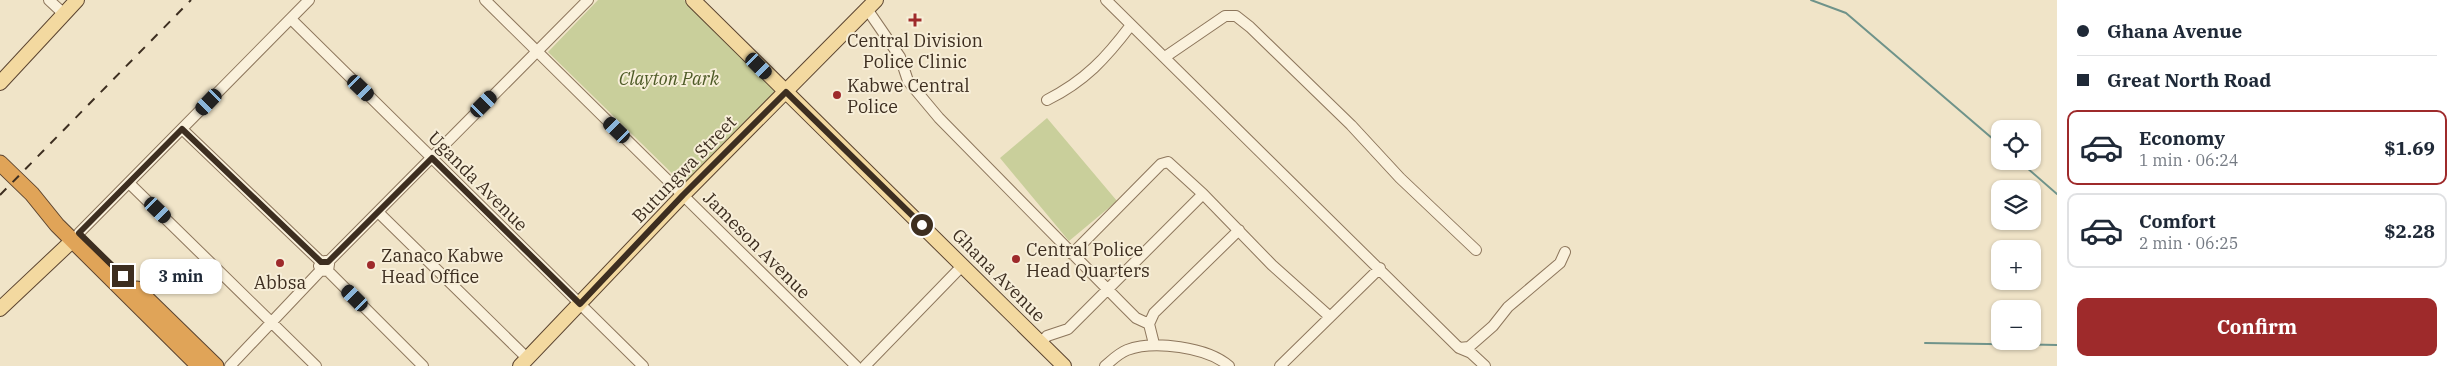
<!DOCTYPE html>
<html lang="en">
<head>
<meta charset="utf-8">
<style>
  body { margin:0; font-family:"IBM Plex Serif",serif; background:#f2f2f3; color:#1f2937; height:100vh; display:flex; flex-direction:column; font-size:19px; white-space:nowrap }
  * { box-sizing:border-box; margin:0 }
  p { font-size:16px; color:#747a83 }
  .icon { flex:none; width:28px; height:28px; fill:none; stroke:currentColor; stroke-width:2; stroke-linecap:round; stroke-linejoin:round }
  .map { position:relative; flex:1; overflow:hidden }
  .sheet { display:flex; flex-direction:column; background:#fff; width:400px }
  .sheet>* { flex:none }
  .guide { display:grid; align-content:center; height:110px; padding:0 20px; background:#fff }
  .buttons { position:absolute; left:1991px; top:120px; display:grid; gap:10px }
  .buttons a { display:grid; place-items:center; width:50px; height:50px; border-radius:10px; background:#fff; box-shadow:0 1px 4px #0004; font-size:25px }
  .end { position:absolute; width:22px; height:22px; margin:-11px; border:6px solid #3d2e20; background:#fff; box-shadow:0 0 0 2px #fff }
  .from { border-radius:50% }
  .bubble { position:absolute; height:35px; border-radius:10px; background:#fff; box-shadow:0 1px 4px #0004; font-size:16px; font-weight:700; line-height:35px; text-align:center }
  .car { position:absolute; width:15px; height:30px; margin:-15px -8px; border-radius:6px; box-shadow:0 0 4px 1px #0007; background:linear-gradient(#222 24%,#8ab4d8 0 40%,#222 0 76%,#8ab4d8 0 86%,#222 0) }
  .guide b { display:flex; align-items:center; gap:18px; height:48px; font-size:19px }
  .guide b+b { border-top:1px solid #e0e1e3 }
  .guide i { width:12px; height:12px; background:#1f2937 }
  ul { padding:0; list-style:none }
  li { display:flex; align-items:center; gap:15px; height:75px; margin:0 10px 8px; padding:0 10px; border:2px solid #e0e1e3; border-radius:10px }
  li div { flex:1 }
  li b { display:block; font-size:19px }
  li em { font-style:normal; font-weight:700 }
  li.on { border-color:#9e2a2b }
  li>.icon { width:45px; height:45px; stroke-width:1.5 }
  .primary-button { display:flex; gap:10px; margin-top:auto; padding:10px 20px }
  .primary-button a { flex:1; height:58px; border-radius:10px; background:#9e2a2b; color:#fff; font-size:20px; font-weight:700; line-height:58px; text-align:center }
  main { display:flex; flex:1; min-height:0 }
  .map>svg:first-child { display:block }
  .green { fill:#c9cf9b }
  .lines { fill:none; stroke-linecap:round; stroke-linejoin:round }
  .stream { stroke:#6f938a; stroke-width:2 }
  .minor-casing { stroke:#8d765c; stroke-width:12 }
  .major-casing { stroke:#5b4430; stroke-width:16 }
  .highway-casing { stroke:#5b4430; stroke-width:17 }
  .minor { stroke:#faf1dc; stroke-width:10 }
  .major { stroke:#f3d9a0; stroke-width:14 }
  .highway { stroke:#e0a458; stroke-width:15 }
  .rail { stroke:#3d2e20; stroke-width:2; stroke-dasharray:9 9; stroke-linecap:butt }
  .route { stroke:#3d2e20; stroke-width:6 }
  .poi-dot { fill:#9e2a2b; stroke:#f7eed8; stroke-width:2 }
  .labels { text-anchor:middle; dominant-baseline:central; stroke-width:4; stroke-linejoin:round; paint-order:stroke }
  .poi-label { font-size:18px; fill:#3d2e20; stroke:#f7eed8; text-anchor:start }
  .park-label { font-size:18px; font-style:italic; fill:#4d5a26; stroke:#f7eed8 }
  .street-label { font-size:18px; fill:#3d2e20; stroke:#f7eed8 }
</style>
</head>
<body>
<main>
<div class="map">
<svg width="2057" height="366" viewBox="0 0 2057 366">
  <rect width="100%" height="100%" fill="#f0e4c8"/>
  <path class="green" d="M 598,0 L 684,0 L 779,92 L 686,187 L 548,52 Z
    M 1047,118 L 1117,201 L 1069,241 L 1000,158 Z"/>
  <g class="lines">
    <path class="stream" d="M 1811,0 L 1846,13 L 2000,145
      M 2019,161 L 2057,194
      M 1925,343 L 2057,345"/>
    <defs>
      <path id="minor" d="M 49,0 L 64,14
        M 485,0 L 856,366
        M 1106,0 L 1459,348 L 1471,353 L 1485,366
        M 867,9 L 900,57 L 908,81 L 939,118 L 1123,305 L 1136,318 L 1149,324
        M 291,19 L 643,366
        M 1165,57 L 1225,16 L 1236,16 L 1250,27 L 1351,125 L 1400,178 L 1476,250
        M 1047,100 C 1085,81 1106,58 1131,25
        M 182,129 L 321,262
        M 129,183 L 316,366
        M 378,212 L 527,358
        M 79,233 L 309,0
        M 1072,254 L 1161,164 L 1168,162 L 1203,194 L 1272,265 L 1329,316
        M 328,262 L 588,0
        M 328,271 L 329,264 L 326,261 L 321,262 L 319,266 L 321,270 L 328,271 L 423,366
        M 1041,343 L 1047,336 L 1068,329 L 1203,194
        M 1154,344 L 1149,324 L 1154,313 L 1239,230
        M 1459,348 L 1469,347 L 1493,326 L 1508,307 L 1560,263 L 1565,252
        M 230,366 L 321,270
        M 865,366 L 963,265
        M 1105,366 C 1112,360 1119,353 1127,350 C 1154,340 1207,347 1229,366
        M 1280,366 L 1380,268"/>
      <path id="major" d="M 693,0 L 1064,366
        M 0,83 L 77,0
        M 0,309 L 73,240
        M 520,366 L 683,195 L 876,0"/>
      <path id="highway" d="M 0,163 L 32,194 L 57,225 L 199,366
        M 137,289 L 216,366"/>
    </defs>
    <use href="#minor" class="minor-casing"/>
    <use href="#major" class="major-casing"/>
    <use href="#highway" class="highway-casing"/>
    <use href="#minor" class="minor"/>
    <use href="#major" class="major"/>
    <use href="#highway" class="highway"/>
    <path class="rail" d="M 0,195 L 191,0"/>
  </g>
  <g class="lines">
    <path class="route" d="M 123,276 L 79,233 L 182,129 L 321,262 L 328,262 L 432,158 L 580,304 L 683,195 L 786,92 L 922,225"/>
  </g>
  <g class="poi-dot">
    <path d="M912.5 12.5h5v5h5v5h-5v5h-5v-5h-5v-5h5z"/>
    <circle cx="837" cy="95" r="5"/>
    <circle cx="1016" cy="259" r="5"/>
    <circle cx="280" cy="263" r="5"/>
    <circle cx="371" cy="265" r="5"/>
  </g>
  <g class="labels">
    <g class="poi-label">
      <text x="915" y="40" text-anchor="middle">Central Division<tspan x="915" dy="21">Police Clinic</tspan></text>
      <text x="847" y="85">Kabwe Central<tspan x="847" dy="21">Police</tspan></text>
      <text x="1026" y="249">Central Police<tspan x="1026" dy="21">Head Quarters</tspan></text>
      <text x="381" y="255">Zanaco Kabwe<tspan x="381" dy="21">Head Office</tspan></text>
      <text x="280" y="282" text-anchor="middle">Abbsa</text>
    </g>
    <g class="park-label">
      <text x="669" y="78">Clayton Park</text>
    </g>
    <g class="street-label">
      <text transform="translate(684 169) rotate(-46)">Butungwa Street</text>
      <text transform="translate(478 181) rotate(45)">Uganda Avenue</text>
      <text transform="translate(757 245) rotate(45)">Jameson Avenue</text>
      <text transform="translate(999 275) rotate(45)">Ghana Avenue</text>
    </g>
  </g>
</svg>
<div class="buttons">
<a><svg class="icon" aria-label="locate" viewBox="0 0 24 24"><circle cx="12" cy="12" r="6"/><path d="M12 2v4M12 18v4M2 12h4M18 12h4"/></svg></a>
<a><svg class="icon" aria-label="layers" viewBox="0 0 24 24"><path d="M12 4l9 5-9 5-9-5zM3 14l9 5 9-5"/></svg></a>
<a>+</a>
<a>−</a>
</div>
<i class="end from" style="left:922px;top:225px"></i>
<i class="end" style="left:123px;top:276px"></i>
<div class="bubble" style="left:140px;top:259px;width:82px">3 min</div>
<i class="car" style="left:759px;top:66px;rotate:135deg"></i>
<i class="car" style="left:361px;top:88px;rotate:134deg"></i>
<i class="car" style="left:209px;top:102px;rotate:224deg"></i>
<i class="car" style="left:484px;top:104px;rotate:45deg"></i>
<i class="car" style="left:617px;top:130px;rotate:314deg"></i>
<i class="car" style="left:158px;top:210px;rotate:134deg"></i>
<i class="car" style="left:355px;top:298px;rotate:315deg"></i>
</div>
<section class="sheet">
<div class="guide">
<b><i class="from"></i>Ghana Avenue</b>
<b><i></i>Great North Road</b>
</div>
<ul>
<li class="on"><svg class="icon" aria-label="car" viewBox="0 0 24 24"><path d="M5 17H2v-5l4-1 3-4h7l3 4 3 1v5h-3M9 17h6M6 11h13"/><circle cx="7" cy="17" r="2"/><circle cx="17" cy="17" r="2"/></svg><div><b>Economy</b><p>1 min · 06:24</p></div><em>$1.69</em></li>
<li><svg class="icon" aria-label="car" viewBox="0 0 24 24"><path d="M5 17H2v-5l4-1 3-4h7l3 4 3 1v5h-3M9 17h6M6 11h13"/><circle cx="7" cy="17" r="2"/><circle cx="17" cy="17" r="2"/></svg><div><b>Comfort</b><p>2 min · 06:25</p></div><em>$2.28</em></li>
</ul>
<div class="primary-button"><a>Confirm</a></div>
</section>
</main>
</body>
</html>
